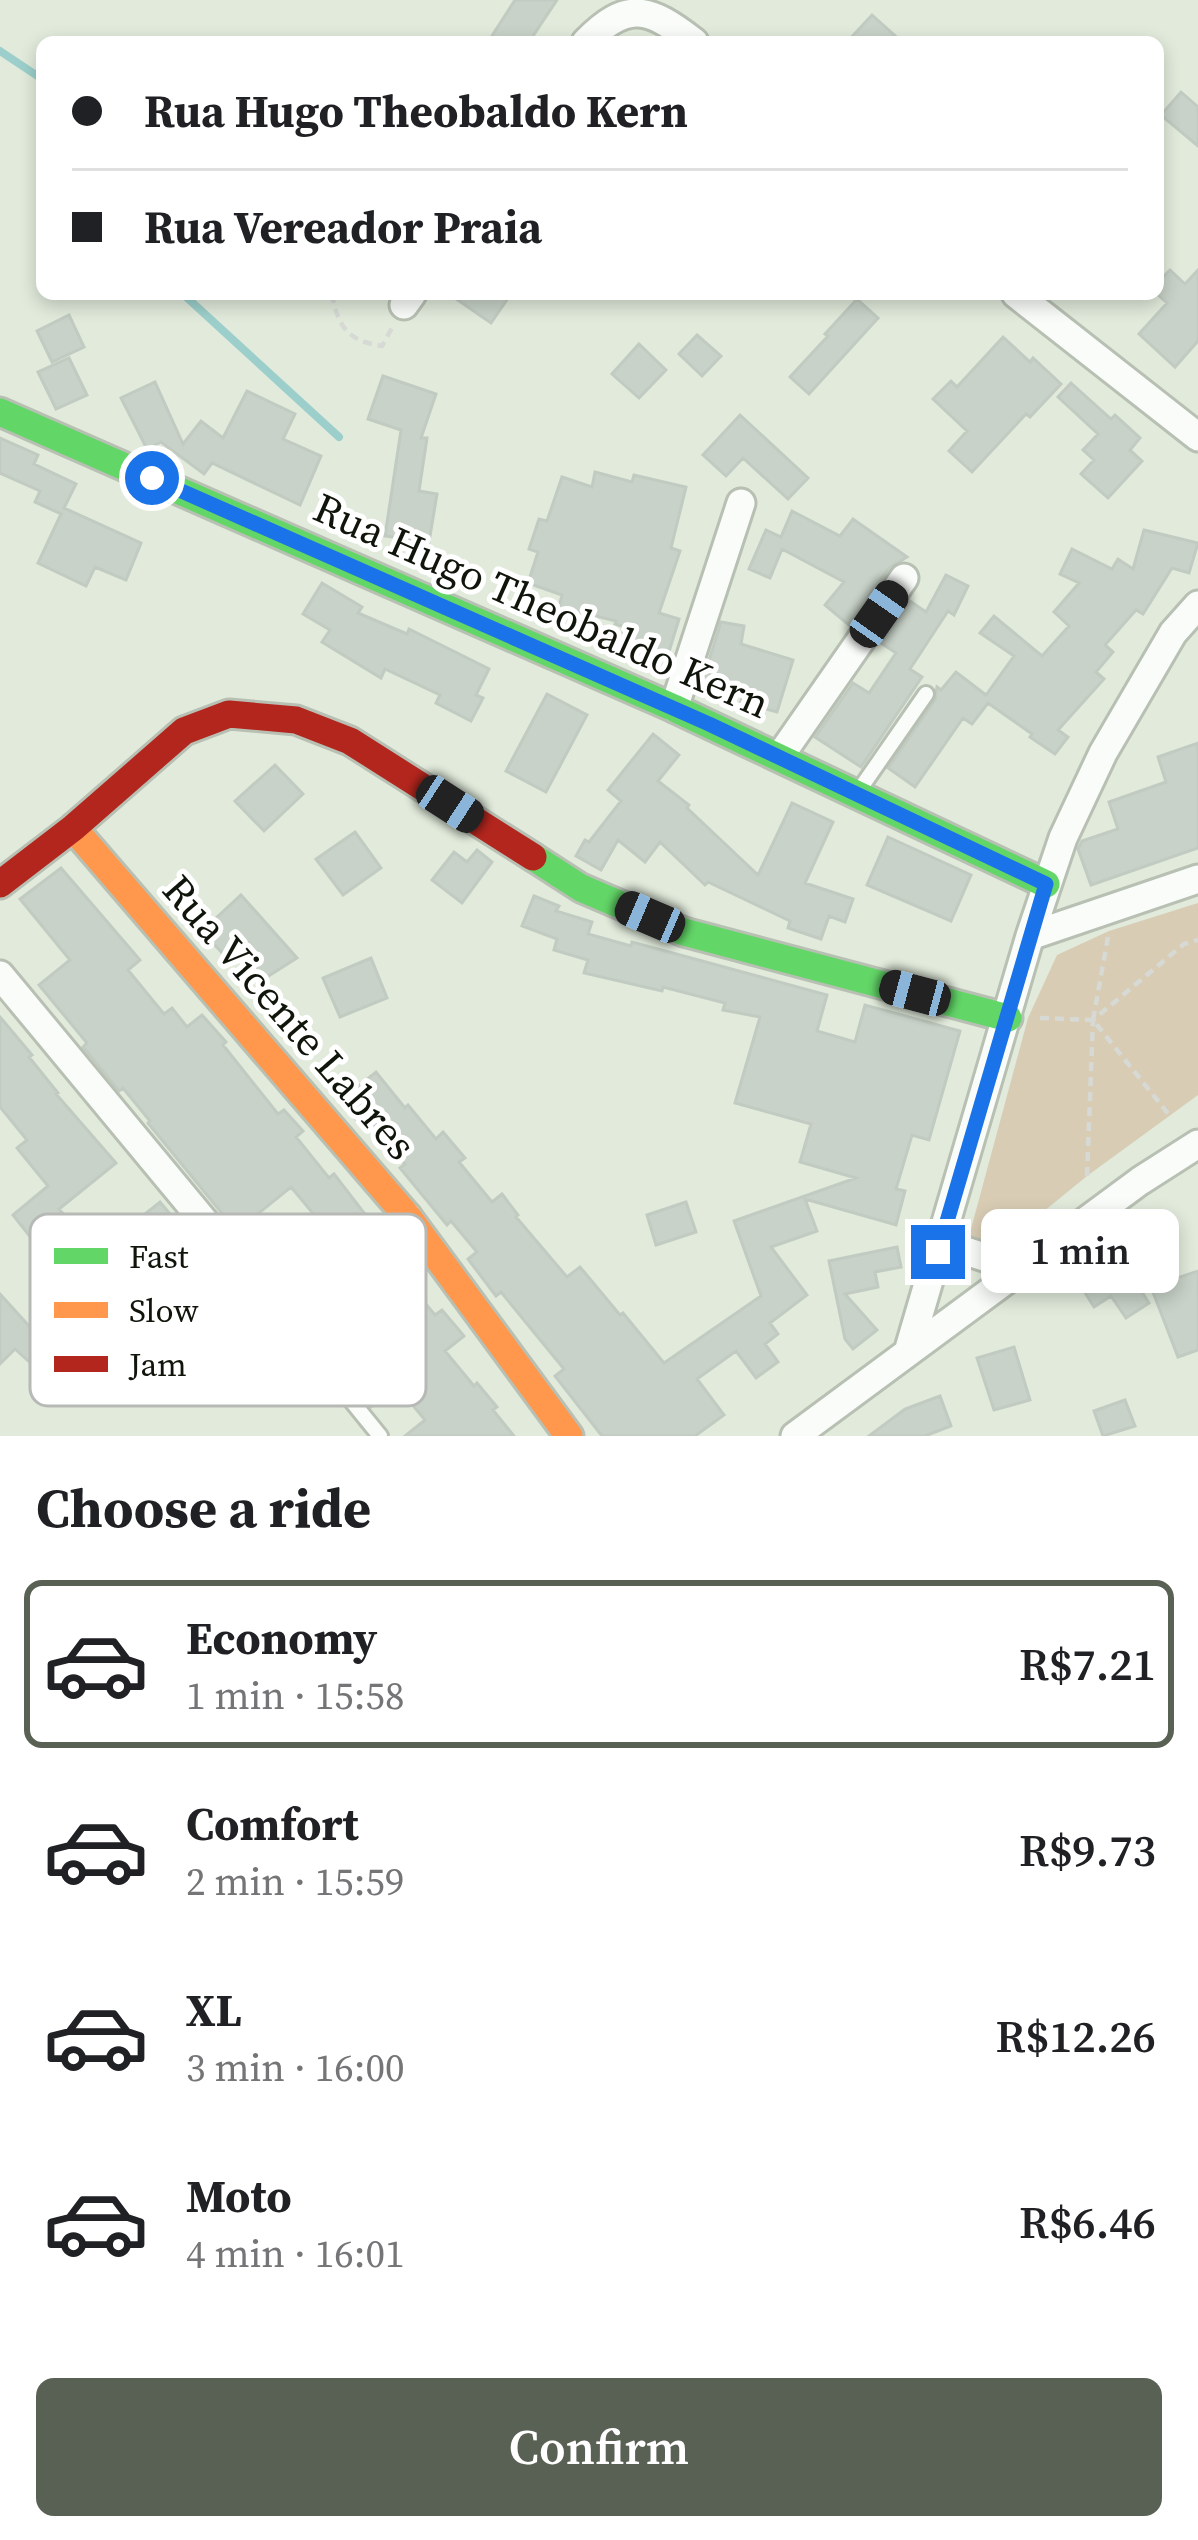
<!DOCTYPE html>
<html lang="en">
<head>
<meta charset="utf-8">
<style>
  body { margin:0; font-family:"Source Serif 4",serif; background:#f2f2f2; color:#202124; height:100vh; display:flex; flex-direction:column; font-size:45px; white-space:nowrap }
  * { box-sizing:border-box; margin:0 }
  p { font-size:39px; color:#757577 }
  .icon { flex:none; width:66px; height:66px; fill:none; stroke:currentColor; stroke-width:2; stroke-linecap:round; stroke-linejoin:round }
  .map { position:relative; height:1436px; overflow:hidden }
  .details { display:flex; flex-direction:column; background:#fff; flex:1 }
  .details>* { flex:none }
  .top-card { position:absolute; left:36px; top:36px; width:1128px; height:264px; border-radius:18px; box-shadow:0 6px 18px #0003; display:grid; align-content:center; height:264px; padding:0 36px; background:#fff }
  .end { position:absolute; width:54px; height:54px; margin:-27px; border:15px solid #1a73e8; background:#fff; box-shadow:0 0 0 6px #fff }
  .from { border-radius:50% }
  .bubble { position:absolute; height:84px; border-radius:18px; background:#fff; box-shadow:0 6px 18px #0003; font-size:39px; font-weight:600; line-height:84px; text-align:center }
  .car { position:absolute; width:36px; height:72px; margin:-36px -18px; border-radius:15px; box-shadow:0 0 9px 3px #0007; background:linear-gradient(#222 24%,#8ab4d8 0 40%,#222 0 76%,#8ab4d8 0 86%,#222 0) }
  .top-card b { display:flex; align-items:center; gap:42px; height:114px; font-size:45px }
  .top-card b+b { border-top:3px solid #e0e0e0 }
  .top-card i { width:30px; height:30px; background:#202124 }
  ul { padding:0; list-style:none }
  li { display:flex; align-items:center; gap:36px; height:168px; margin:0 24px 18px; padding:0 12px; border:6px solid transparent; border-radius:18px }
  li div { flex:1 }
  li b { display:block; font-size:45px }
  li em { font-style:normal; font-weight:600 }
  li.selected { border-color:#596054 }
  li>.icon { width:108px; height:108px; stroke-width:1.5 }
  h2 { padding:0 36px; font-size:54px; line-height:144px }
  .action { display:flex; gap:24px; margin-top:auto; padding:24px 36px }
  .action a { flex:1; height:138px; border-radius:18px; background:#596054; color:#fff; font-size:48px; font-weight:600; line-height:138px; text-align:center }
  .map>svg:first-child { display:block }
  .green { fill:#d8ccb4 }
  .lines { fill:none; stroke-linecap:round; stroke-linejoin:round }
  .stream { stroke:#9ccfcb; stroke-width:8 }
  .building { fill:#c8d2c8; stroke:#c1cbc1; stroke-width:3; fill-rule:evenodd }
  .lane-casing { stroke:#b8c0b3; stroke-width:20 }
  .street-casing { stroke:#b8c0b3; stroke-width:33 }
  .fast-casing { stroke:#b8c0b3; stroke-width:33 }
  .slow-casing { stroke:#b8c0b3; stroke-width:33 }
  .jam-casing { stroke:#b8c0b3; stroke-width:33 }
  .path { stroke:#d7d9d5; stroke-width:4.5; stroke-dasharray:9 6; stroke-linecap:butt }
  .lane { stroke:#fafcfa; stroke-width:14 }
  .street { stroke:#fafcfa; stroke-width:27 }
  .fast { stroke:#63d668; stroke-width:27 }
  .slow { stroke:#ff974d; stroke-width:27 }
  .jam { stroke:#b3261e; stroke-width:27 }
  .route { stroke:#1a73e8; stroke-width:15 }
  .labels { text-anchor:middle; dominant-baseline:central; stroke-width:10; stroke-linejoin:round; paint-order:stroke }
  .street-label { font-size:42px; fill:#10150b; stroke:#fff }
  .key { fill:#fff; stroke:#b7b9b6; stroke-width:3 }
  .key-label { font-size:33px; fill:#10150b }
</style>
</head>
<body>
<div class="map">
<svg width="1198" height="1436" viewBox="0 0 1198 1436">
  <rect width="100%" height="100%" fill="#e1eadb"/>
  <path class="green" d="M 1198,903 L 1198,1095 L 1087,1176 L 999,1248 L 968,1240 L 1028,1018 L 1057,955 L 1109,931 Z"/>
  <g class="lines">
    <path class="stream" d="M 0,51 L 42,79
      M 183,294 L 339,437"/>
  </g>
  <path class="building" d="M 515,0 L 557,0 L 529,42 L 488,42 Z
    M 872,15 L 902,42 L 847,42 Z
    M 1181,92 L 1198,107 L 1198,146 L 1161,115 Z
    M 1170,270 L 1185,284 L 1198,270 L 1198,341 L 1175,367 L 1139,334 L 1167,303 L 1157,294 L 1158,282 Z
    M 449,294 L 511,294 L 491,323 Z
    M 857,299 L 878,318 L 809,394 L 790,377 L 828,336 L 825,334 Z
    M 69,315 L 84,347 L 52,362 L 37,331 Z
    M 697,335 L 721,356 L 702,376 L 679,354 Z
    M 1003,337 L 1030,362 L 1033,358 L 1061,384 L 1030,417 L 1026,414 L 972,472 L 949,451 L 967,431 L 933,399 L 951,381 L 957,387 Z
    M 639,344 L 666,370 L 639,398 L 612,374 Z
    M 69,358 L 87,395 L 56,409 L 38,372 Z
    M 383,376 L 436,394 L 421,438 L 427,438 L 419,491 L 437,494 L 429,542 L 385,536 L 401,430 L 368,419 Z
    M 155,382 L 183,444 L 201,421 L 223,438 L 247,391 L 295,414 L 283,439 L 321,456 L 300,505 L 212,463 L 204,474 L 161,442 L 147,449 L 121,398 Z
    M 1071,383 L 1111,419 L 1115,415 L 1140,438 L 1130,450 L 1142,461 L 1108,498 L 1081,474 L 1094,460 L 1083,450 L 1098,434 L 1058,397 Z
    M 740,415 L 808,478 L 788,499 L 743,458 L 726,476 L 703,455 Z
    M 0,438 L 38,455 L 34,464 L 76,484 L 64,508 L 141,543 L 126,580 L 95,567 L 86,586 L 38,563 L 61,514 L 35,502 L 40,491 L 0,473 Z
    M 595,472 L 632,482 L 634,475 L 686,487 L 671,548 L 680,551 L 659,613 L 679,619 L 667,658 L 619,643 L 625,627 L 615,624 L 616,621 L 559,607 L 562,595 L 528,583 L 538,552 L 529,549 L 539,519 L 547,521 L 562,477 L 592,487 Z
    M 792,511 L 840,536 L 853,519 L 907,557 L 889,568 L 849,625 L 825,605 L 844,582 L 782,549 L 770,578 L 749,569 L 766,530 L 781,537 Z
    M 1144,530 L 1198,543 L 1189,573 L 1172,568 L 1143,614 L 1136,610 L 1105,645 L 1113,652 L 1096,672 L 1104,679 L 1058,730 L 1068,737 L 1055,754 L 1030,737 L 1032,734 L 988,703 L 972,724 L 963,718 L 915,787 L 888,768 L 935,700 L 937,687 L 941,690 L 956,672 L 986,695 L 1014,656 L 980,633 L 994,616 L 1042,656 L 1069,626 L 1054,612 L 1079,583 L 1060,574 L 1072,549 L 1112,569 L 1118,559 L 1133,569 Z
    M 946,575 L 968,586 L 954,615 L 948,611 L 910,669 L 922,677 L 861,767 L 815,737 L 853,683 L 869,693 L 896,653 L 881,643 L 910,601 L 926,612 Z
    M 322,583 L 362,607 L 358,613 L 407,634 L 409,629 L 489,669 L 476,695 L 483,698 L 471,721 L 436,703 L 440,695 L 385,669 L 381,678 L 322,642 L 330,630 L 303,614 Z
    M 721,622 L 744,626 L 741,644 L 793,660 L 777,712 L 741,702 L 745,690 L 702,683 Z
    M 547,694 L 587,715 L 546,792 L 506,771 Z
    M 653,734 L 679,755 L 658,781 L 689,805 L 687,808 L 758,875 L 792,803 L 833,822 L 805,883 L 853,899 L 845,922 L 829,916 L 821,939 L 788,928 L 790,921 L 708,882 L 705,885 L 660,842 L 645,862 L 618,840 L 601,870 L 576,856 L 585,840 L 589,842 L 621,801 L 608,790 Z
    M 1198,743 L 1198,848 L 1091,885 L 1078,849 L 1082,841 L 1118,829 L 1109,802 L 1166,782 L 1158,757 Z
    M 275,765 L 303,794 L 264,831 L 235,801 Z
    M 355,832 L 381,868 L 343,895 L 316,859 Z
    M 888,837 L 971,875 L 951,921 L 867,885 Z
    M 477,850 L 492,862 L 462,903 L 432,880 L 454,852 L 467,862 Z
    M 61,868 L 140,960 L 128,970 L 164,1014 L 172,1008 L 187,1027 L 202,1015 L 226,1042 L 223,1045 L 278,1114 L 284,1110 L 303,1131 L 296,1137 L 329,1178 L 334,1174 L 371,1222 L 284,1289 L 148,1123 L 150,1121 L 123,1088 L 119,1091 L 83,1047 L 87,1043 L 39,985 L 70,960 L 20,899 ZM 291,1187 L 321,1223 L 285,1252 L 255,1216 Z
    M 241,895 L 297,958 L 259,982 L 232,951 L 226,957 L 202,931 Z
    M 534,896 L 559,906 L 556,911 L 592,922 L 588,934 L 631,946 L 632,942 L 669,952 L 827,995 L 817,1031 L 855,1042 L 865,1005 L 960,1031 L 929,1140 L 912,1135 L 896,1189 L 905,1191 L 896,1225 L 805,1199 L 817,1231 L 771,1247 L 807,1295 L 770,1323 L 778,1334 L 765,1344 L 778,1362 L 756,1378 L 736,1351 L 697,1379 L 724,1415 L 695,1436 L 602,1436 L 555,1376 L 564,1369 L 501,1292 L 496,1296 L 468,1259 L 477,1252 L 451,1221 L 447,1225 L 400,1168 L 405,1164 L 365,1116 L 358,1122 L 340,1101 L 376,1072 L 405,1108 L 408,1105 L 436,1139 L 443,1132 L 465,1158 L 459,1162 L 492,1202 L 502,1194 L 518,1215 L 516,1217 L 567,1277 L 580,1267 L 620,1315 L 623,1313 L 664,1363 L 761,1296 L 734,1221 L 856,1178 L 800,1162 L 811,1124 L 735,1103 L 760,1017 L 723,1010 L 725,1003 L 663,987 L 662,991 L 584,973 L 588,960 L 554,950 L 557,939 L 522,926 Z
    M 371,958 L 387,998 L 340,1017 L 323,978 Z
    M 0,1017 L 32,1055 L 29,1057 L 58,1093 L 56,1094 L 116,1163 L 59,1209 L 96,1253 L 160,1202 L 191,1239 L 194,1237 L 267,1325 L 277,1331 L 290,1347 L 292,1346 L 317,1377 L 289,1400 L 264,1369 L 270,1364 L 220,1305 L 217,1308 L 160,1239 L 120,1271 L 132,1285 L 124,1291 L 132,1300 L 90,1334 L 120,1367 L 101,1384 L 82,1362 L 78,1366 L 75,1363 L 55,1385 L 15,1349 L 0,1364 L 0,1294 L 49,1348 L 86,1308 L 13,1215 L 48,1186 L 17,1148 L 27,1140 L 0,1107 Z
    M 686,1202 L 696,1232 L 656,1245 L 647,1215 Z
    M 897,1247 L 901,1267 L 875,1272 L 878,1287 L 845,1294 L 877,1330 L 853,1349 L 845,1339 L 829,1261 Z
    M 1098,1256 L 1119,1288 L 1133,1278 L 1149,1303 L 1126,1318 L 1111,1296 L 1094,1307 L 1072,1272 Z
    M 372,1266 L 398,1297 L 411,1286 L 435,1315 L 442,1310 L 464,1336 L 445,1351 L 474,1386 L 477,1383 L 497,1407 L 493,1410 L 514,1436 L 405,1436 L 425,1420 L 397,1386 L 371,1407 L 347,1377 L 367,1361 L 322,1305 Z
    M 1198,1271 L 1198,1350 L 1178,1357 L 1151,1287 Z
    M 1014,1347 L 1030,1400 L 994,1410 L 977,1358 Z
    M 940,1396 L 951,1426 L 925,1436 L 869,1436 L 905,1409 Z
    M 1125,1400 L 1135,1426 L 1103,1436 L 1094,1411 Z"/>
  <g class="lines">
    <defs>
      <path id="lane" d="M 860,789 L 926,694
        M 281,1314 L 380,1436"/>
      <path id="street" d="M 586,42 C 627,0 649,7 694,42
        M 1016,294 L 1198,437
        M 404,305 L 412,294
        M 674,708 L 741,503
        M 780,756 L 904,578
        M 1030,936 L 1198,879
        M 0,975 L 281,1314 L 407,1216
        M 941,1243 L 1021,1269
        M 908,1352 L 1030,936 L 1063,838 L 1103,753 L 1173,633 L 1198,605
        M 795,1436 L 1140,1181 L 1198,1144"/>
      <path id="fast" d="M 0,412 L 674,708 L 1046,884
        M 533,857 L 581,888 L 684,932 L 1008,1018"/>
      <path id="slow" d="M 73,828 L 407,1216 L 569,1436"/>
      <path id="jam" d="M 0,884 L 73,828 L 184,731 L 229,714 L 296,720 L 350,741 L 533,857"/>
    </defs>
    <use href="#lane" class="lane-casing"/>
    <use href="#street" class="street-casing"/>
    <use href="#fast" class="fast-casing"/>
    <use href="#slow" class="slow-casing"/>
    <use href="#jam" class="jam-casing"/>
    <path class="path" d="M 332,294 C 338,327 348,341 382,346 L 393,326
      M 1108,937 L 1093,1020 L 1170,1116
      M 1040,1018 L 1093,1020
      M 1087,1176 L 1093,1020 L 1184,944 L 1198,940"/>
    <use href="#lane" class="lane"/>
    <use href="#street" class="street"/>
    <use href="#fast" class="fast"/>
    <use href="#slow" class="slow"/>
    <use href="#jam" class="jam"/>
  </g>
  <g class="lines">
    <path class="route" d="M 152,478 L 709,724 L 1046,884 L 938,1252"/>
  </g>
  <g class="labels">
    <g class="street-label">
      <text transform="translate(542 605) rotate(24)">Rua Hugo Theobaldo Kern</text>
      <text transform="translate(290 1017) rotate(49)">Rua Vicente Labres</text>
    </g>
  </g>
  <rect x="30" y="1214" width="396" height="192" rx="18" class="key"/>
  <rect x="54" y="1248" width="54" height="16" fill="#63d668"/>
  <rect x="54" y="1302" width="54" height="16" fill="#ff974d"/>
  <rect x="54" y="1356" width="54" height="16" fill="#b3261e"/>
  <g class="key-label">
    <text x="129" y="1268">Fast</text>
    <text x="129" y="1322">Slow</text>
    <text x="129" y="1376">Jam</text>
  </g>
</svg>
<i class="end from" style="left:152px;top:478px"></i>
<i class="end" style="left:938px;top:1252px"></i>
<div class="bubble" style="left:981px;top:1209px;width:198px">1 min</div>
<i class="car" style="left:879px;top:614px;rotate:35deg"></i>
<i class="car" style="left:450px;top:804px;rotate:123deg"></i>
<i class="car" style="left:650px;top:917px;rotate:293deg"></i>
<i class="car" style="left:915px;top:993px;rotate:285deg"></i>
<div class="top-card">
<b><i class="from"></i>Rua Hugo Theobaldo Kern</b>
<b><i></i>Rua Vereador Praia</b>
</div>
</div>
<section class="details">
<h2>Choose a ride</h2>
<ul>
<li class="selected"><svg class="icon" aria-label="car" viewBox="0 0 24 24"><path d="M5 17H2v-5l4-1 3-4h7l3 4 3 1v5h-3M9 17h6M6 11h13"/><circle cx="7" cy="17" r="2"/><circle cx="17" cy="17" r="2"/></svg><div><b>Economy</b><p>1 min · 15:58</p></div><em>R$7.21</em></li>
<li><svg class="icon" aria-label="car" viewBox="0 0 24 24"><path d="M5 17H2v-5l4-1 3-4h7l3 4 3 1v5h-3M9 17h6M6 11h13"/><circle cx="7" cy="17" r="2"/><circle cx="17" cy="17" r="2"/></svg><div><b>Comfort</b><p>2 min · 15:59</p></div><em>R$9.73</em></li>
<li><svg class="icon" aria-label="car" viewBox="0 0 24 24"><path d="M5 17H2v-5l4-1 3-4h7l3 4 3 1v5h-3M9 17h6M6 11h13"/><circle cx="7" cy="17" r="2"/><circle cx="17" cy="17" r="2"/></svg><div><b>XL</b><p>3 min · 16:00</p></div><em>R$12.26</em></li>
<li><svg class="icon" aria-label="car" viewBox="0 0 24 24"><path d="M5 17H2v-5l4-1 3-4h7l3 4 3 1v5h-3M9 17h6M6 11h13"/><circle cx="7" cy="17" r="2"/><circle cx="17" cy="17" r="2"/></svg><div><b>Moto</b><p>4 min · 16:01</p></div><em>R$6.46</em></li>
</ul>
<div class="action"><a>Confirm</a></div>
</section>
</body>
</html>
